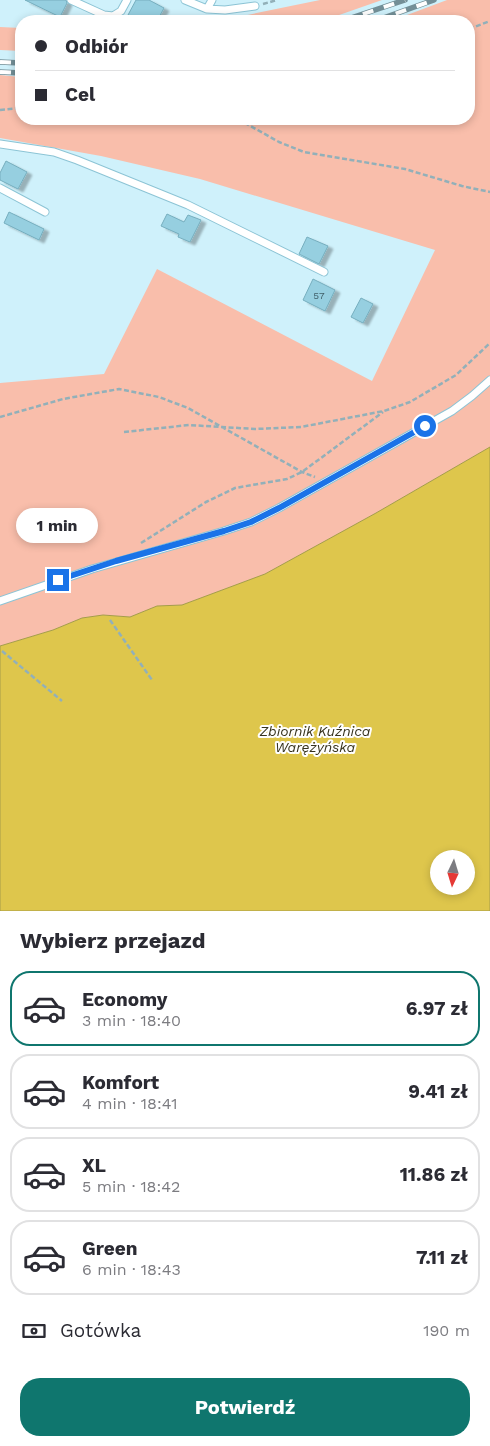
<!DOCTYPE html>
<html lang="pl">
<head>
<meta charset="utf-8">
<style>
  body { margin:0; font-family:"Work Sans",sans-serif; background:#f7f7f7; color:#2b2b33; height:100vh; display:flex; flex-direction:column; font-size:19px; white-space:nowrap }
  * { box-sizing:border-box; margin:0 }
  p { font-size:16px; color:#7c7c81 }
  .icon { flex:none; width:28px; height:28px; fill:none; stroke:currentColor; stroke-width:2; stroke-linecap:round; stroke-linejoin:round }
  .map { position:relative; height:911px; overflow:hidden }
  .side { display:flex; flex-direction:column; background:#fff; flex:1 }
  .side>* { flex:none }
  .guide { position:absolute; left:15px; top:15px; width:460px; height:110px; border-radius:20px; box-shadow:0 2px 8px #0003; display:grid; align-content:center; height:110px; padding:0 20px; background:#fff }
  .needle { width:32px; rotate:184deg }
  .controls { position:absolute; left:430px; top:850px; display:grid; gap:10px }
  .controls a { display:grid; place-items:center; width:45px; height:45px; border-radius:50%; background:#fff; box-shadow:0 2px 8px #0003; font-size:25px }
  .end { position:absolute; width:22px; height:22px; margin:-11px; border:6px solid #1a73e8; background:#fff; box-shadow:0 0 0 2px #fff }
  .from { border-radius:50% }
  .bubble { position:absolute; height:35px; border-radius:18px; background:#fff; box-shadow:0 2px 8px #0003; font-size:16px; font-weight:700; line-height:35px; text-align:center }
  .guide b { display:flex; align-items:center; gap:18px; height:48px; font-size:19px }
  .guide b+b { border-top:1px solid #e1e1e2 }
  .guide i { width:12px; height:12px; background:#2b2b33 }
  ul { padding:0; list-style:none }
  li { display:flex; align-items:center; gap:15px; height:75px; margin:0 10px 8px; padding:0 10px; border:2px solid #e1e1e2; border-radius:20px }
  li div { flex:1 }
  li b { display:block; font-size:19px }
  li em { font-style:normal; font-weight:700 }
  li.on { border-color:#0f766e }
  li>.icon { width:45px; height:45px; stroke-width:1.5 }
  h2 { padding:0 20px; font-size:22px; line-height:60px }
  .pay { display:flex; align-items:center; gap:12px; height:55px; padding:0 20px; font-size:19px }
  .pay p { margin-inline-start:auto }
  .action { display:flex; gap:10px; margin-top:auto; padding:10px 20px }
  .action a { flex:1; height:58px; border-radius:20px; background:#0f766e; color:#fff; font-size:20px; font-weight:700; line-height:58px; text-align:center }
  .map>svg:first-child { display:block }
  .green { fill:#f9beab }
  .water { fill:#dec64c; stroke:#a69c49; fill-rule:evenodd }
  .building { fill:#96cfe0; stroke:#76aebe; filter:url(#shadow) }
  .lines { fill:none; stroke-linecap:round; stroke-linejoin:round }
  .service-casing { stroke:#8cc4d5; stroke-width:9 }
  .path { stroke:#92b0b9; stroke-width:2.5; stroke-dasharray:5 2.5; stroke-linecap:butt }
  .service { stroke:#fff; stroke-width:7 }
  .rail-casing { stroke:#738f97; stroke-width:5.5 }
  .rail { stroke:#fff; stroke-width:4; stroke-dasharray:11; stroke-linecap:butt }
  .route { stroke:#1a73e8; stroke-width:6 }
  .labels { text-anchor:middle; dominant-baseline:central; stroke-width:4; stroke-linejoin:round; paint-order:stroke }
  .number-label { font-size:10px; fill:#405f69 }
  .water-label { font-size:14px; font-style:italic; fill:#36321d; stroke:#fff }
</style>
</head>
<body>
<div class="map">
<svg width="490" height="911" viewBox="0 0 490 911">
  <defs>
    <filter id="shadow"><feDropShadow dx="5" dy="3" stdDeviation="1" flood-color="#0004"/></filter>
  </defs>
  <rect width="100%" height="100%" fill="#cff1fb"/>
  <path class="green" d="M 320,0 L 382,0 L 322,21 L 218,21 Z
    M 447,0 L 490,0 L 490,447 L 376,513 L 265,574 L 182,605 L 157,606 L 130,617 L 103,615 L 82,618 L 53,630 L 0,646 L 0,383 L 104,374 L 157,269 L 372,381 L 435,250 L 200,179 L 101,156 L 0,138 L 0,75 L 21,77 L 21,119 L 469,119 L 469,21 L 391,21 Z
    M 0,27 L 21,28 L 21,51 L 0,50 Z"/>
  <path class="water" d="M 490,447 L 490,911 L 0,911 L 0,646 L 53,630 L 82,618 L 103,615 L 130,617 L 157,606 L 182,605 L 265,574 L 376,513 ZM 439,859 L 466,859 L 466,886 L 439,886 Z"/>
  <path class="building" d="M 25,0 L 66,0 L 67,3 L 60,17 Z
    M 136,0 L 149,0 L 164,8 L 157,21 L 141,21 L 128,15 Z
    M 6,161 L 27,172 L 18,189 L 0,180 L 0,173 Z
    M 9,212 L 44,229 L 39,240 L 4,223 Z
    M 167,214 L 184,222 L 188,215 L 201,220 L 190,242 L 178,237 L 179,234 L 161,226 Z
    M 307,237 L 328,246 L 319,264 L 299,254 Z
    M 313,279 L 335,290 L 325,311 L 303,300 Z
    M 361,298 L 373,304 L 363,323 L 351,317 Z"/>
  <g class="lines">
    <defs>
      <path id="service" d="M 71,0 L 104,15 L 113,16 L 121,11 L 127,0
        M 185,0 L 207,9 L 212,0
        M 207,9 L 225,10 L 255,6
        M 0,144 L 54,152 L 77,160 L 188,205 L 324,272
        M 0,188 L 45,212
        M 0,601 L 92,569 L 224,531 L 251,522 L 279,508 L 452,411 L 472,396 L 490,380"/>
    </defs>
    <use href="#service" class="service-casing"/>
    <path class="path" d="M 263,4 L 277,0
      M 469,29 L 490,21
      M 0,110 L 21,108
      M 238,119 L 279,142 L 304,152 L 405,169 L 462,186 L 490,192
      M 0,417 L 63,399 L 119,389 L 159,397 L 188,408 L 302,472 L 315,477
      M 124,432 L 189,425 L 255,429 L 301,427 L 384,411 L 410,402 L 456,375 L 490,343
      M 141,543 L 206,502 L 235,488 L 287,479 L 302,472 L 383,412
      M 110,620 L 152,680
      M 2,651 L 62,701"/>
    <use href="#service" class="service"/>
    <defs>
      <path id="rail" d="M 342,21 L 405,0
        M 375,21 L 434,0
        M 0,62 L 21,63
        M 0,72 L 21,73"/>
    </defs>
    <use href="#rail" class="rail-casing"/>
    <use href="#rail" class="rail"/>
  </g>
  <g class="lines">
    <path class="route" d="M 58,580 L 116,561 L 224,531 L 251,522 L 279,508 L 425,426"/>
  </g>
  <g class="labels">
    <g class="number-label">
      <text x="319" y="295">57</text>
    </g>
    <g class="water-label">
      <text x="315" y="731">Zbiornik Kuźnica<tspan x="315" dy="16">Warężyńska</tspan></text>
    </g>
  </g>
</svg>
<div class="controls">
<a><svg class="needle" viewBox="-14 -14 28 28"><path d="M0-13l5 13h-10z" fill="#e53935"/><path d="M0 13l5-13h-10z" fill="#7c7c81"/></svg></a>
</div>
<i class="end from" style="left:425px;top:426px"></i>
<i class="end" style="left:58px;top:580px"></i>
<div class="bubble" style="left:16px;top:508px;width:82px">1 min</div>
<div class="guide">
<b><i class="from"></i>Odbiór</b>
<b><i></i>Cel</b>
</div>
</div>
<section class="side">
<h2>Wybierz przejazd</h2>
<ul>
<li class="on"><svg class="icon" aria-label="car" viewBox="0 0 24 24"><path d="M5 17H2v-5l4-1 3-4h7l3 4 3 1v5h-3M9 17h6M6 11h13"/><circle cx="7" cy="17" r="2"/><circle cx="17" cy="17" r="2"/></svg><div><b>Economy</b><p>3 min · 18:40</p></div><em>6.97 zł</em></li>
<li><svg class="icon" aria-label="car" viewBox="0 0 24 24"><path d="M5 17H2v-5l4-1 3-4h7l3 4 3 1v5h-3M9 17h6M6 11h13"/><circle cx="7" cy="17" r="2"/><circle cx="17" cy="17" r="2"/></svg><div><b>Komfort</b><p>4 min · 18:41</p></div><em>9.41 zł</em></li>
<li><svg class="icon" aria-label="car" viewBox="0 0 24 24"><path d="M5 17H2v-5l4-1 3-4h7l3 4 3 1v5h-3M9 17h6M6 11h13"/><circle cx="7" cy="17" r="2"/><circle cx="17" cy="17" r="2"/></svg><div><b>XL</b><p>5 min · 18:42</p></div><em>11.86 zł</em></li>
<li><svg class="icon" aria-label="car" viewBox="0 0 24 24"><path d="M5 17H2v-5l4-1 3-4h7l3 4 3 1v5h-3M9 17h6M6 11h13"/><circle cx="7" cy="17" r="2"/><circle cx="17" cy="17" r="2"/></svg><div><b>Green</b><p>6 min · 18:43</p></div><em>7.11 zł</em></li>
</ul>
<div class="pay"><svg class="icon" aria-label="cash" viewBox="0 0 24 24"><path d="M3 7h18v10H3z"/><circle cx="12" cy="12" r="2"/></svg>Gotówka<p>190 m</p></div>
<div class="action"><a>Potwierdź</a></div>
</section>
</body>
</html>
